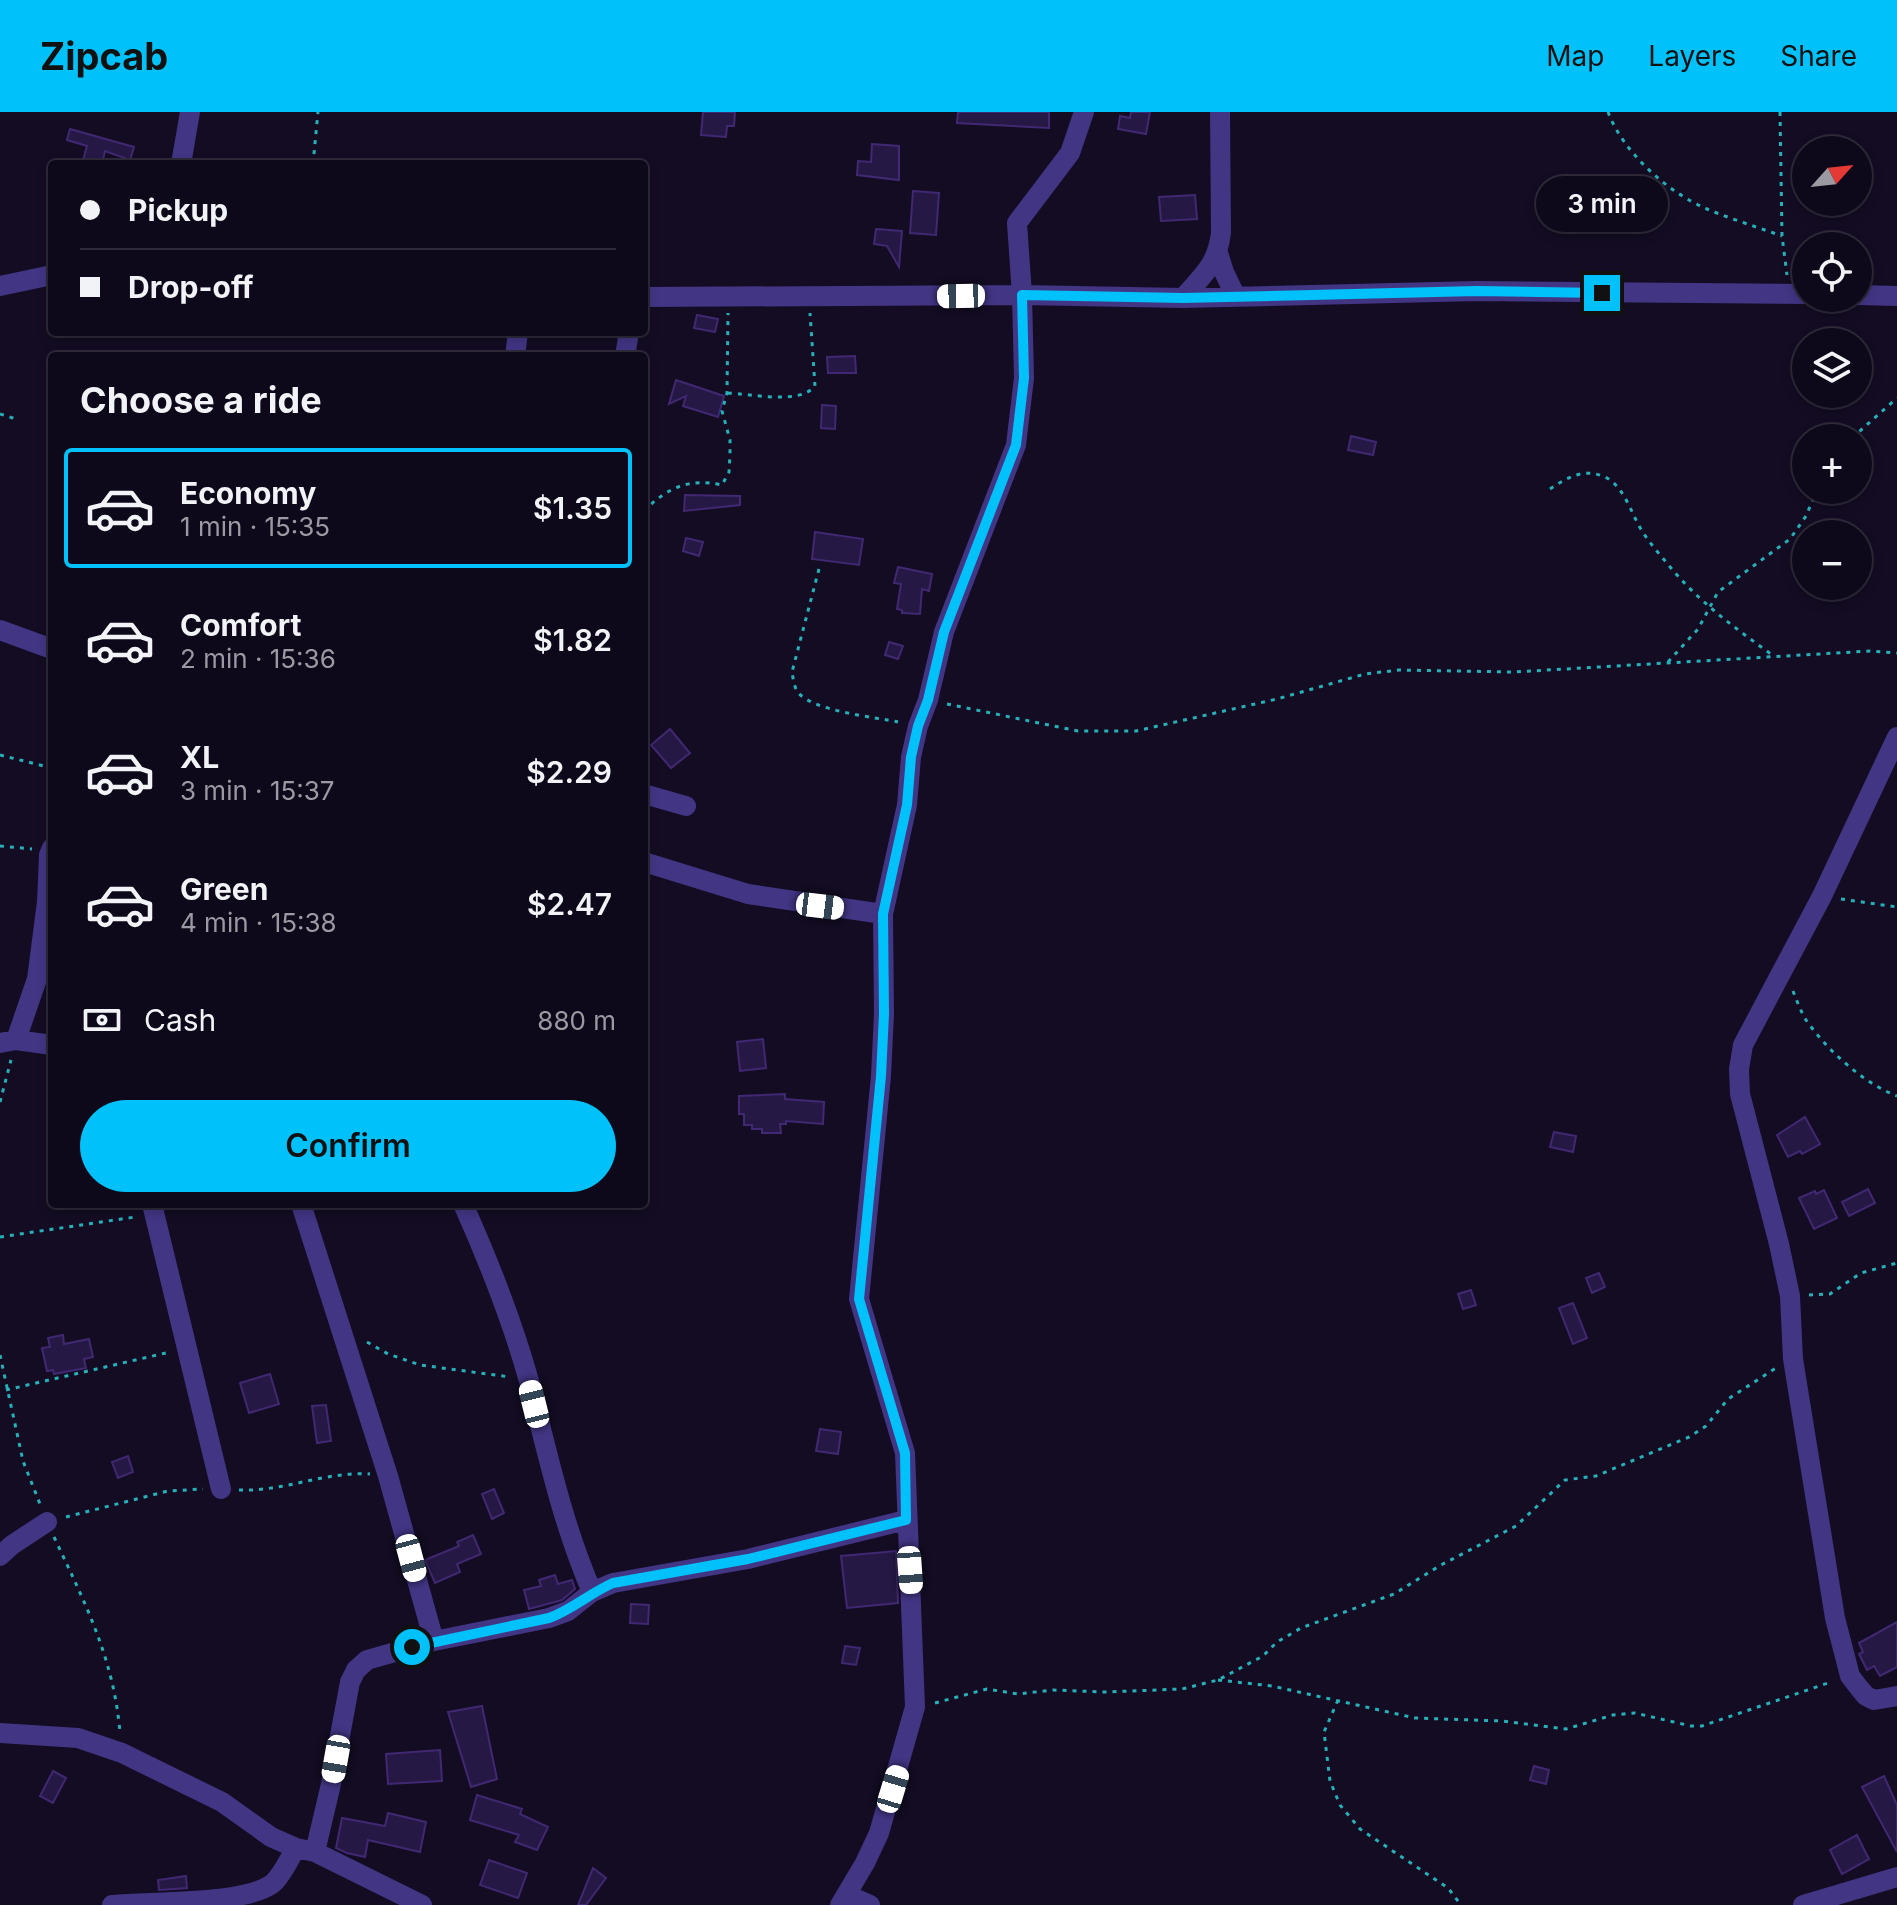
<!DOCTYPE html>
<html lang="en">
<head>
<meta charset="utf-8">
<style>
  body { margin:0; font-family:Inter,sans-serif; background:#171223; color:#f1f3f6; height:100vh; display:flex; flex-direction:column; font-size:30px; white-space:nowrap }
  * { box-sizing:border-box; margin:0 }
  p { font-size:26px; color:#9b9aa2 }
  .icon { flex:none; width:44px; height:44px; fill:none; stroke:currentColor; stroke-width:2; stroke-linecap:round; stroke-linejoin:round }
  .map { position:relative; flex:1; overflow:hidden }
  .side { position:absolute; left:48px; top:240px; width:600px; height:856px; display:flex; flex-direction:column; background:#0e091a; border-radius:8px; box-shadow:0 4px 12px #0003,0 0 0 2px #2e2a39 }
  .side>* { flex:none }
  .guide { position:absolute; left:48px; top:48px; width:600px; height:176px; border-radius:8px; box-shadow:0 4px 12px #0003,0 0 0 2px #2e2a39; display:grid; align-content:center; height:176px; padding:0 32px; background:#0e091a }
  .needle { width:52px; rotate:63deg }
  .buttons { position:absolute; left:1792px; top:24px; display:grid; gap:16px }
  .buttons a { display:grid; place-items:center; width:80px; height:80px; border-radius:50%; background:#0e091a; box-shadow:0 4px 12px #0003,0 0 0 2px #2e2a39; font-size:40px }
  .end { position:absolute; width:36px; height:36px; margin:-18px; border:10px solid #00c1f9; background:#111; box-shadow:0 0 0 4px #111 }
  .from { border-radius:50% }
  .bubble { position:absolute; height:56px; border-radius:28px; background:#0e091a; box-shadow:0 4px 12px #0003,0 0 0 2px #2e2a39; font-size:26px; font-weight:600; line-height:56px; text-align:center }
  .car { position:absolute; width:24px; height:48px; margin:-24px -12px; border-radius:10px; box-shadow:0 0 6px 2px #0007; background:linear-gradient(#fff 24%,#345 0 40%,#fff 0 76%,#345 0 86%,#fff 0) }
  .guide b { display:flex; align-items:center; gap:28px; height:76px; font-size:30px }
  .guide b+b { border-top:2px solid #2e2a39 }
  .guide i { width:20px; height:20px; background:#f1f3f6 }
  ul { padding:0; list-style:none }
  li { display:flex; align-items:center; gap:24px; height:120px; margin:0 16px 12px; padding:0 16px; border:4px solid transparent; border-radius:8px }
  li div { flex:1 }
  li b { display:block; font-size:30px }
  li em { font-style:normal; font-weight:600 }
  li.on { border-color:#00c1f9 }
  li>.icon { width:72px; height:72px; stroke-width:1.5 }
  h2 { padding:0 32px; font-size:36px; line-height:96px }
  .pay { display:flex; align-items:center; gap:20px; height:88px; padding:0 32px; font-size:30px }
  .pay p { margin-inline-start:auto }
  .button { display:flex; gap:16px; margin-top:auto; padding:16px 32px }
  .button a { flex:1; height:92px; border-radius:48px; background:#00c1f9; color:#111; font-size:32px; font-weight:600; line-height:92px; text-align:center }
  header { display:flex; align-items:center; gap:48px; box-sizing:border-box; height:112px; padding:0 40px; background:#00c1f9; color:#111 }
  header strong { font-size:38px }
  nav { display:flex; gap:44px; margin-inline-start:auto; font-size:28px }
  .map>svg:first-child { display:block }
  .building { fill:#261845; stroke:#402872; stroke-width:2 }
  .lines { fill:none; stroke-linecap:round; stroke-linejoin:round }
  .path { stroke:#28b0ba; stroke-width:3; stroke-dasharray:4 6; stroke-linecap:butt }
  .minor { stroke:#423584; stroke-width:20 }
  .route { stroke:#00c1f9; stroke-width:10 }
</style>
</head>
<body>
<header>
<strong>Zipcab</strong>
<nav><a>Map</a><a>Layers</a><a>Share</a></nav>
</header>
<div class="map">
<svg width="1897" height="1793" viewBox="0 0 1897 1793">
  <rect width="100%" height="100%" fill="#130c23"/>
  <path class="building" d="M 703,0 L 735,0 L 734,14 L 727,14 L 726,25 L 701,23 Z
    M 958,0 L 1049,0 L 1049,16 L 957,11 Z
    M 1131,0 L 1150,0 L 1146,22 L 1118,17 L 1120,4 L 1130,6 Z
    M 70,17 L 134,35 L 130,48 L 105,39 L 102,52 L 82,52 L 87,34 L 67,28 Z
    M 872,32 L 899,34 L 899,68 L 857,63 L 858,49 L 871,50 Z
    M 913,79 L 939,81 L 936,123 L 910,121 Z
    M 1195,83 L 1197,107 L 1161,109 L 1159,85 Z
    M 876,117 L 902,119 L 899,155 L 887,134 L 874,132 Z
    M 697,203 L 718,207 L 715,220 L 694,216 Z
    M 855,244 L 856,261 L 828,261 L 827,245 Z
    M 676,268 L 724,284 L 718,305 L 683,294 L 686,284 L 669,292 Z
    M 822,293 L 836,294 L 835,317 L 821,316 Z
    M 1351,324 L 1376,330 L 1373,343 L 1348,338 Z
    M 685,383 L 740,384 L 740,393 L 684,399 Z
    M 815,420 L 863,427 L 859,453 L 812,447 Z
    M 686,426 L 703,430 L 699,444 L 683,439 Z
    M 898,455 L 932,462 L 929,479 L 922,477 L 920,502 L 902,501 L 902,498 L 897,497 L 901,472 L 894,471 Z
    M 889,530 L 903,534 L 898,547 L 885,543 Z
    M 670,617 L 690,641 L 671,656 L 651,633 Z
    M 763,927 L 766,956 L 740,959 L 737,930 Z
    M 785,982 L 785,987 L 824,990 L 823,1012 L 786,1009 L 786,1012 L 780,1012 L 781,1021 L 762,1021 L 762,1017 L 752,1017 L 752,1013 L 744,1013 L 744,1002 L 739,1002 L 739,984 Z
    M 1805,1005 L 1820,1032 L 1802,1042 L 1800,1039 L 1788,1045 L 1777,1023 Z
    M 1554,1020 L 1576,1024 L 1573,1040 L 1550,1035 Z
    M 1868,1077 L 1875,1091 L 1849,1104 L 1842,1090 Z
    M 1824,1078 L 1837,1106 L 1814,1117 L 1799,1086 L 1815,1079 L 1816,1082 Z
    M 1599,1161 L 1605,1175 L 1592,1181 L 1586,1166 Z
    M 1471,1178 L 1476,1193 L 1463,1197 L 1458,1182 Z
    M 1573,1191 L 1587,1226 L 1573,1232 L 1559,1196 Z
    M 63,1223 L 64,1232 L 89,1227 L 93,1245 L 84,1247 L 86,1256 L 54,1262 L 53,1258 L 47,1259 L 42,1236 L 50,1235 L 48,1226 Z
    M 270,1262 L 279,1292 L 249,1301 L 240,1271 Z
    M 326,1293 L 331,1329 L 317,1331 L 312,1294 Z
    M 820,1317 L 841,1320 L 838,1342 L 816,1339 Z
    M 128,1344 L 133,1360 L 118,1366 L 112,1350 Z
    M 494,1377 L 504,1401 L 492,1407 L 482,1382 Z
    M 473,1423 L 481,1442 L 457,1452 L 460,1460 L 435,1471 L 425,1448 L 459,1434 L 457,1430 Z
    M 896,1439 L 898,1491 L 847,1496 L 841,1444 Z
    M 555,1463 L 558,1472 L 572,1468 L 575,1477 L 562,1488 L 529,1497 L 524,1478 L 541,1474 L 539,1468 Z
    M 631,1492 L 649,1493 L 648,1512 L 630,1511 Z
    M 1897,1510 L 1897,1555 L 1880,1564 L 1874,1554 L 1867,1558 L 1859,1542 L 1863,1540 L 1859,1531 Z
    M 845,1534 L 860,1536 L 856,1553 L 842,1551 Z
    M 482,1594 L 497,1667 L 471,1675 L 448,1600 Z
    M 440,1638 L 442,1669 L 388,1672 L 386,1642 Z
    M 1534,1654 L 1549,1658 L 1546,1672 L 1530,1668 Z
    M 53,1659 L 66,1666 L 53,1691 L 40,1684 Z
    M 1884,1664 L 1897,1693 L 1897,1740 L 1862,1675 Z
    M 477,1683 L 522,1697 L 520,1702 L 548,1715 L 537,1738 L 515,1730 L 519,1723 L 470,1708 Z
    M 388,1701 L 426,1710 L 420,1740 L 368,1728 L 365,1745 L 347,1741 L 336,1736 L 342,1706 L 385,1714 Z
    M 1857,1723 L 1869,1747 L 1842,1762 L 1830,1738 Z
    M 489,1748 L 527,1761 L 518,1786 L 480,1773 Z
    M 593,1756 L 606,1766 L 586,1793 L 578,1793 Z
    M 186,1764 L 187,1776 L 159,1778 L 158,1768 Z"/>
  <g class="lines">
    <path class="path" d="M 1608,0 C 1623,40 1667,80 1707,97 C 1731,107 1757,115 1782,124
      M 1780,0 L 1782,124 L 1787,163
      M 313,52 L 318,0
      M 728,281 C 752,282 800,293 815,274 L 810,201
      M 0,302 L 16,307
      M 1852,326 L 1897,286
      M 1550,377 C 1568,365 1585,355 1607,366 C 1626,377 1632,405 1644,422 C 1652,434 1662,445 1671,456 C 1701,492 1738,518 1775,545
      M 644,399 C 668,375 689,366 722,373 L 729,360 L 730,343 L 730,328 L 722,299 L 727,281 L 728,201
      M 819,457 L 792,560 C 793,566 794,574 797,579 C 810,599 875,605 898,610
      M 1668,550 L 1698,517 L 1718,480 L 1790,427 L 1806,404 L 1817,378
      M 947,592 L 1078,619 L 1136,619 L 1277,587 L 1365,562 L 1399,558 L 1514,560 L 1870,539 L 1897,541
      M 0,643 L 52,656
      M 0,734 L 32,737
      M 1841,787 L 1897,795
      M 1793,879 C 1797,889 1801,900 1806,908 C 1827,938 1863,971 1897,984
      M 0,990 L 11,948
      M 0,1125 L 135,1105
      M 1809,1183 L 1830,1182 L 1861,1161 L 1897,1151
      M 367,1230 L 388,1242 L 420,1253 L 510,1265
      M 0,1243 L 23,1349 L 40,1392
      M 6,1278 L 170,1240
      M 239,1378 C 284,1380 325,1359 370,1362
      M 66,1405 L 168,1379 L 203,1377
      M 54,1425 C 85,1491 114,1547 120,1621
      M 1218,1568 L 1272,1574 L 1415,1606 L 1502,1609 L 1566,1617 L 1613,1603 L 1635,1601 L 1691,1614 L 1702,1614 L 1831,1570
      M 1338,1588 L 1324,1620 L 1330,1669 L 1340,1693 L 1360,1717 L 1448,1776 L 1461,1793
      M 935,1591 L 987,1577 L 1018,1582 L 1053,1578 L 1105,1580 L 1182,1577 L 1218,1568 L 1263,1544 L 1277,1530 L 1301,1516 L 1394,1482 L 1441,1453 L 1516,1414 L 1565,1368 L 1596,1364 L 1689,1325 L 1706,1314 L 1728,1287 L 1776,1256"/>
    <path class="minor" d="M 181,52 L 190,0
      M 1218,141 L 1224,160 L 1236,185
      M 0,174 L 52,163
      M 1858,183 L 1897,184
      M 644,185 L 1022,183 L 1183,186 L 1477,179 L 1806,182
      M 1183,186 C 1203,163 1217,153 1221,121 L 1220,0
      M 515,244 L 518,220
      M 625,244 L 629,220
      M 0,518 L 52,537
      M 1897,625 L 1822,784 L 1743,933 L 1739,957 L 1740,982 L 1779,1132 L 1790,1184 L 1793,1247 L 1835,1506 L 1850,1564 L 1860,1577 L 1866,1584 L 1874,1588 L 1897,1584
      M 644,682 L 686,694
      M 644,750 L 748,782 L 883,802
      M 16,928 L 37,867 L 47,790 L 49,743 L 52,736
      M 0,931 L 16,928 L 52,933
      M 152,1092 L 221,1377
      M 301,1092 L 388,1364 L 434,1529
      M 463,1092 C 489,1150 512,1208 529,1269 C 548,1343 562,1410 592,1480
      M 0,1444 L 12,1433 L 47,1410
      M 0,1621 L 78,1626 L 122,1641 L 222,1690 L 271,1725 L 296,1736 L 315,1740 L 422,1793
      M 315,1740 L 331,1672 L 350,1570 L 356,1558 L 367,1548 L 434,1529 L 549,1506 L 568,1499 L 592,1480 L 613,1471 L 748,1447 L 906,1408
      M 847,1783 L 870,1793
      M 112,1793 C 151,1789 242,1793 272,1772 C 282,1764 289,1747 296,1736
      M 840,1793 L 865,1751 L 879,1721 L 915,1595 L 905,1341 L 859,1187 L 881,964 L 884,902 L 883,802 L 907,693 L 911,645 L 918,614 L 928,588 L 944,520 L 1016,333 L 1024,266 L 1022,183 L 1017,111 L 1070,41 L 1084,0
      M 1803,1793 L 1897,1765"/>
  </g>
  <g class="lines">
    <path class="route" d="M 412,1535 L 549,1506 C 573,1497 590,1481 613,1471 L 748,1447 L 906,1408 L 905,1341 L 859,1187 L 881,964 L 884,902 L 883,802 L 907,693 L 911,645 L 918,614 L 928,588 L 944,520 L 1016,333 L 1024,266 L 1022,183 L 1183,186 L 1477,179 L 1602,181"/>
  </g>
</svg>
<div class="buttons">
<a><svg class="needle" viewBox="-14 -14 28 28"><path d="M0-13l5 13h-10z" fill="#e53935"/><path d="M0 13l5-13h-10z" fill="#9b9aa2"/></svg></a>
<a><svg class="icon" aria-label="locate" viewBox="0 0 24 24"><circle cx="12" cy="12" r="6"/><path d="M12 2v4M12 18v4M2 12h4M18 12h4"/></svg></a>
<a><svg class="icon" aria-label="layers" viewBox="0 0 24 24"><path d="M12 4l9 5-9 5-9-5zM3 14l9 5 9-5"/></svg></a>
<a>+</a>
<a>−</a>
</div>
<i class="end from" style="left:412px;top:1535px"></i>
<i class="end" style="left:1602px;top:181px"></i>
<div class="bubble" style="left:1536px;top:64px;width:132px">3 min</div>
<i class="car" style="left:961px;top:184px;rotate:269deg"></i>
<i class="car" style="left:820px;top:794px;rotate:97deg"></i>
<i class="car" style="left:534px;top:1292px;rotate:346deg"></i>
<i class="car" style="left:411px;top:1446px;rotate:165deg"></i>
<i class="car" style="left:910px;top:1458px;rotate:176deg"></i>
<i class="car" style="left:336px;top:1647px;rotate:190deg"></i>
<i class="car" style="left:893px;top:1677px;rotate:17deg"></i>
<div class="guide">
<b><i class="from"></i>Pickup</b>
<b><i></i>Drop-off</b>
</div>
<section class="side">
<h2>Choose a ride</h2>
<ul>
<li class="on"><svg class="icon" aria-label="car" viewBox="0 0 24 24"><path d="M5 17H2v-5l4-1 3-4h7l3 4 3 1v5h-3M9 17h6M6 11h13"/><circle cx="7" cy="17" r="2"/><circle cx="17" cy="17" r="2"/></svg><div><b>Economy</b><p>1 min · 15:35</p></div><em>$1.35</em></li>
<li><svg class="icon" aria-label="car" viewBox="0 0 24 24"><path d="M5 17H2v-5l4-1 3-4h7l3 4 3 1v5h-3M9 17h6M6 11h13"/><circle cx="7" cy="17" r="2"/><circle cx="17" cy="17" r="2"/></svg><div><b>Comfort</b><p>2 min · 15:36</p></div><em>$1.82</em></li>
<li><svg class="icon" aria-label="car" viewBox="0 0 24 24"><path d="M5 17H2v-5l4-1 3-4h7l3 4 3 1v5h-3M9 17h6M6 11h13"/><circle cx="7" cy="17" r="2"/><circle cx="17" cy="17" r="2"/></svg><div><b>XL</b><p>3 min · 15:37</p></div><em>$2.29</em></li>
<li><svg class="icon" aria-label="car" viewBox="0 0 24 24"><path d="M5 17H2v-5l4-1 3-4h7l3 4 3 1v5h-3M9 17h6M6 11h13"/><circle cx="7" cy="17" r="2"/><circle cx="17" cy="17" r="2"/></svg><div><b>Green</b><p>4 min · 15:38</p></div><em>$2.47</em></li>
</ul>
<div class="pay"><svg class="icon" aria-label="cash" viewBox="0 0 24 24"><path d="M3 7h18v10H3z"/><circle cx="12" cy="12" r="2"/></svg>Cash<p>880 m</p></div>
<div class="button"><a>Confirm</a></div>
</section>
</div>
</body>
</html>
